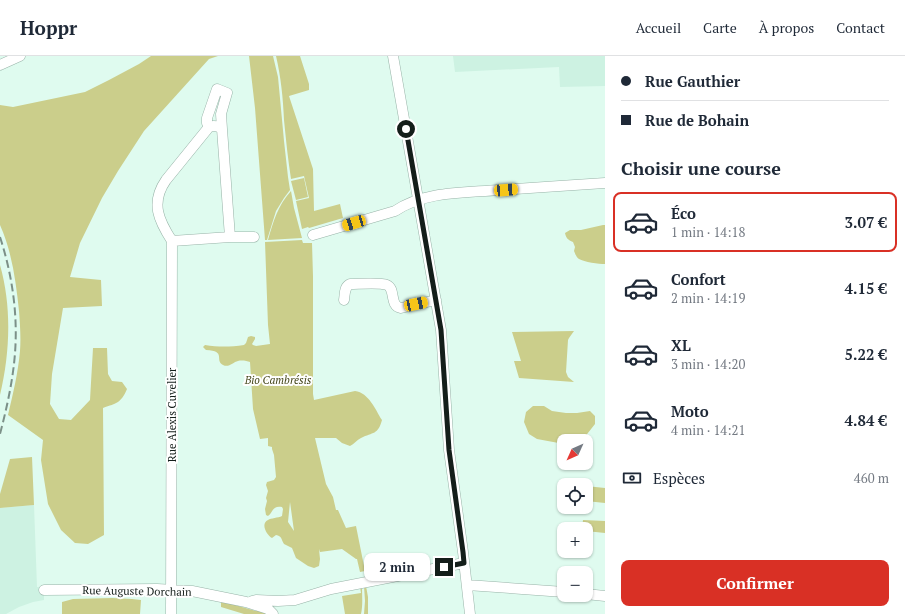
<!DOCTYPE html>
<html lang="fr">
<head>
<meta charset="utf-8">
<style>
  body { margin:0; font-family:"PT Serif",serif; background:#f6f6f7; color:#1f2937; height:100vh; display:flex; flex-direction:column; font-size:15px; white-space:nowrap }
  * { box-sizing:border-box; margin:0 }
  p { font-size:13px; color:#747a83 }
  .icon { flex:none; width:22px; height:22px; fill:none; stroke:currentColor; stroke-width:2; stroke-linecap:round; stroke-linejoin:round }
  .map { position:relative; flex:1; overflow:hidden }
  .details { display:flex; flex-direction:column; background:#fff; width:300px }
  .details>* { flex:none }
  .banner { display:grid; align-content:center; height:88px; padding:0 16px; background:#fff }
  .needle { width:26px; rotate:225deg }
  .fabs { position:absolute; left:557px; top:378px; display:grid; gap:8px }
  .fabs a { display:grid; place-items:center; width:36px; height:36px; border-radius:8px; background:#fff; box-shadow:0 1px 3px #0004; font-size:20px }
  .end { position:absolute; width:18px; height:18px; margin:-9px; border:5px solid #141e1a; background:#fff; box-shadow:0 0 0 2px #fff }
  .from { border-radius:50% }
  .bubble { position:absolute; height:28px; border-radius:8px; background:#fff; box-shadow:0 1px 3px #0004; font-size:13px; font-weight:700; line-height:28px; text-align:center }
  .car { position:absolute; width:12px; height:24px; margin:-12px -6px; border-radius:5px; box-shadow:0 0 3px 1px #0007; background:linear-gradient(#f5c518 24%,#345 0 40%,#f5c518 0 76%,#345 0 86%,#f5c518 0) }
  .banner b { display:flex; align-items:center; gap:14px; height:38px; font-size:15px }
  .banner b+b { border-top:1px solid #e0e1e3 }
  .banner i { width:10px; height:10px; background:#1f2937 }
  ul { padding:0; list-style:none }
  li { display:flex; align-items:center; gap:12px; height:60px; margin:0 8px 6px; padding:0 8px; border:2px solid transparent; border-radius:8px }
  li div { flex:1 }
  li b { display:block; font-size:15px }
  li em { font-style:normal; font-weight:700 }
  li.selected { border-color:#d93025 }
  li>.icon { width:36px; height:36px; stroke-width:1.5 }
  h2 { padding:0 16px; font-size:18px; line-height:48px }
  .pay { display:flex; align-items:center; gap:10px; height:44px; padding:0 16px; font-size:15px }
  .pay p { margin-inline-start:auto }
  .action { display:flex; gap:8px; margin-top:auto; padding:8px 16px }
  .action a { flex:1; height:46px; border-radius:8px; background:#d93025; color:#fff; font-size:16px; font-weight:700; line-height:46px; text-align:center }
  header { display:flex; align-items:center; gap:24px; box-sizing:border-box; height:56px; padding:0 20px; background:#fff; border-bottom:1px solid #e0e1e3 }
  header strong { font-size:19px }
  nav { display:flex; gap:22px; margin-inline-start:auto; font-size:14px }
  main { display:flex; flex:1; min-height:0 }
  .map>svg:first-child { display:block }
  .built { fill:#cdf2e2 }
  .green { fill:#cbce8b; fill-rule:evenodd }
  .lines { fill:none; stroke-linecap:round; stroke-linejoin:round }
  .minor-casing { stroke:#98b3a8; stroke-width:11 }
  .minor { stroke:#fff; stroke-width:10 }
  .rail { stroke:#7c9088; stroke-width:2; stroke-dasharray:8 4; stroke-linecap:butt }
  .route { stroke:#141e1a; stroke-width:5 }
  .labels { text-anchor:middle; dominant-baseline:central; stroke-width:4; stroke-linejoin:round; paint-order:stroke }
  .park-label { font-size:11px; font-style:italic; fill:#46471c; stroke:#fff }
  .street-label { font-size:11px; fill:#141e1a; stroke:#fff }
</style>
</head>
<body>
<header>
<strong>Hoppr</strong>
<nav><a>Accueil</a><a>Carte</a><a>À propos</a><a>Contact</a></nav>
</header>
<main>
<div class="map">
<svg width="605" height="558" viewBox="0 0 605 558">
  <rect width="100%" height="100%" fill="#dffbef"/>
  <path class="built" d="M 453,0 L 605,0 L 605,30 L 560,31 L 559,11 L 455,16 Z
    M 34,449 L 37,531 L 44,531 L 44,544 L 33,546 L 19,551 L 6,558 L 0,558 L 0,452 Z"/>
  <path class="green" d="M 151,0 L 218,0 L 209,3 L 144,75 L 118,115 L 102,142 L 80,187 L 70,221 L 101,224 L 102,250 L 63,252 L 52,318 L 50,348 L 59,363 L 71,364 L 90,344 L 93,292 L 107,292 L 108,318 L 112,325 L 122,326 L 127,333 C 121,347 117,347 103,352 L 104,479 L 88,488 L 75,487 L 61,474 L 48,448 L 41,404 L 43,384 L 8,359 C 13,338 18,317 20,295 C 21,282 20,268 19,255 C 16,226 12,196 0,169 L 0,49 L 13,51 L 85,36 L 109,24 L 139,8 Z
    M 249,0 L 273,0 L 278,21 L 284,85 L 288,121 L 290,134 L 284,142 L 276,155 L 267,184 L 265,184 L 255,52 Z
    M 276,0 L 300,0 L 309,28 L 309,34 L 289,40 L 313,113 L 314,155 L 340,148 L 343,162 L 309,172 L 308,171 L 302,173 L 296,145 L 309,142 L 304,120 L 291,123 C 288,104 286,84 284,64 C 283,41 281,22 276,0 Z
    M 304,122 L 308,141 L 296,144 L 291,125 Z
    M 291,135 L 294,152 L 302,182 L 268,184 C 273,166 278,149 291,135 Z
    M 603,169 L 605,169 L 605,208 C 599,208 584,206 579,203 C 576,201 575,197 574,195 L 575,191 L 573,186 C 568,184 566,182 565,177 L 570,174 L 581,174 Z
    M 302,184 L 303,187 L 312,187 L 313,220 L 313,338 L 314,344 L 355,335 C 369,337 375,353 382,364 C 378,379 373,376 361,382 C 357,384 354,388 350,390 L 342,387 L 336,382 L 315,382 L 326,428 L 333,441 L 336,454 L 338,454 L 346,472 L 356,470 L 365,515 L 360,516 L 357,503 L 356,503 L 342,493 L 320,496 L 319,493 L 320,503 L 319,510 L 314,512 L 308,510 L 296,502 L 292,492 L 284,488 C 281,483 282,480 276,479 L 272,482 C 267,479 260,468 268,464 C 271,462 278,462 282,460 L 283,453 L 282,451 C 272,449 273,457 268,460 L 266,459 L 265,453 L 267,445 L 266,442 L 268,435 L 266,429 L 267,426 L 274,424 L 276,421 L 274,399 L 272,393 L 272,391 L 268,390 L 268,382 L 260,383 L 253,353 L 250,306 C 247,305 242,304 238,305 C 233,306 229,312 223,309 C 214,304 227,295 206,294 L 203,291 L 205,289 C 218,291 230,291 244,289 L 246,287 L 248,281 L 251,280 L 255,281 L 255,283 L 252,288 L 253,289 L 256,290 L 270,288 L 268,269 L 265,186 ZM 290,446 L 294,475 L 288,466 Z
    M 0,209 C 12,251 10,297 0,339 Z
    M 574,275 L 569,282 L 568,284 L 566,316 L 568,321 L 574,326 L 519,322 L 514,305 L 521,305 L 512,276 Z
    M 533,350 L 544,350 L 552,355 L 566,357 L 577,357 L 590,355 L 595,360 L 595,368 L 584,382 L 577,385 L 564,385 L 564,388 L 537,383 L 529,378 L 524,366 L 526,356 Z
    M 32,401 L 34,449 L 0,452 L 0,438 L 10,403 Z
    M 586,430 L 605,432 L 605,447 L 586,445 Z
    M 583,464 L 605,465 L 605,477 L 586,475 L 586,473 L 582,473 Z
    M 364,530 L 366,530 L 368,541 L 368,558 L 364,558 L 365,545 Z
    M 360,531 L 362,531 C 362,540 363,549 361,558 L 345,558 L 342,540 L 361,537 Z
    M 112,542 L 132,543 L 141,544 L 140,558 L 62,558 L 62,546 L 73,543 Z
    M 221,545 L 256,555 L 259,553 L 268,558 L 244,558 L 221,551 Z"/>
  <g class="lines">
    <defs>
      <path id="minor" d="M 393,0 L 441,274 L 449,394 L 463,496 L 470,558
        M 0,9 L 20,0
        M 209,71 L 207,67 L 207,62 L 217,33 L 227,37 L 221,58 L 222,73
        M 313,179 L 395,155 C 425,135 464,137 499,134 C 534,132 570,129 605,127
        M 230,181 L 254,181
        M 344,244 C 345,238 344,231 350,228 C 359,228 380,226 387,229 C 396,233 389,250 401,252 L 436,244
        M 467,529 L 564,536
        M 44,534 L 157,533 L 192,535 L 246,546 L 268,553 L 273,558
        M 586,538 L 605,540
        M 252,545 L 256,544 L 278,545 L 295,544 L 331,533 L 464,507
        M 171,558 L 172,185 C 159,165 150,147 166,124 L 209,71 C 214,69 218,70 222,73 L 230,181 L 172,185"/>
    </defs>
    <use href="#minor" class="minor-casing"/>
    <use href="#minor" class="minor"/>
    <path class="rail" d="M 0,181 C 12,218 18,258 15,297 C 13,324 7,351 0,378"/>
  </g>
  <g class="lines">
    <path class="route" d="M 406,73 L 441,274 L 449,394 L 463,496 L 464,507 L 444,511"/>
  </g>
  <g class="labels">
    <g class="park-label">
      <text x="278" y="324">Bio Cambrésis</text>
    </g>
    <g class="street-label">
      <text transform="translate(172 359) rotate(-90)">Rue Alexis Cuvelier</text>
      <text transform="translate(137 535) rotate(1)">Rue Auguste Dorchain</text>
    </g>
  </g>
</svg>
<div class="fabs">
<a><svg class="needle" viewBox="-14 -14 28 28"><path d="M0-13l5 13h-10z" fill="#e53935"/><path d="M0 13l5-13h-10z" fill="#747a83"/></svg></a>
<a><svg class="icon" aria-label="locate" viewBox="0 0 24 24"><circle cx="12" cy="12" r="6"/><path d="M12 2v4M12 18v4M2 12h4M18 12h4"/></svg></a>
<a>+</a>
<a>−</a>
</div>
<i class="end from" style="left:406px;top:73px"></i>
<i class="end" style="left:444px;top:511px"></i>
<div class="bubble" style="left:364px;top:497px;width:66px">2 min</div>
<i class="car" style="left:506px;top:134px;rotate:86deg"></i>
<i class="car" style="left:354px;top:167px;rotate:253deg"></i>
<i class="car" style="left:416px;top:248px;rotate:78deg"></i>
</div>
<section class="details">
<div class="banner">
<b><i class="from"></i>Rue Gauthier</b>
<b><i></i>Rue de Bohain</b>
</div>
<h2>Choisir une course</h2>
<ul>
<li class="selected"><svg class="icon" aria-label="car" viewBox="0 0 24 24"><path d="M5 17H2v-5l4-1 3-4h7l3 4 3 1v5h-3M9 17h6M6 11h13"/><circle cx="7" cy="17" r="2"/><circle cx="17" cy="17" r="2"/></svg><div><b>Éco</b><p>1 min · 14:18</p></div><em>3.07 €</em></li>
<li><svg class="icon" aria-label="car" viewBox="0 0 24 24"><path d="M5 17H2v-5l4-1 3-4h7l3 4 3 1v5h-3M9 17h6M6 11h13"/><circle cx="7" cy="17" r="2"/><circle cx="17" cy="17" r="2"/></svg><div><b>Confort</b><p>2 min · 14:19</p></div><em>4.15 €</em></li>
<li><svg class="icon" aria-label="car" viewBox="0 0 24 24"><path d="M5 17H2v-5l4-1 3-4h7l3 4 3 1v5h-3M9 17h6M6 11h13"/><circle cx="7" cy="17" r="2"/><circle cx="17" cy="17" r="2"/></svg><div><b>XL</b><p>3 min · 14:20</p></div><em>5.22 €</em></li>
<li><svg class="icon" aria-label="car" viewBox="0 0 24 24"><path d="M5 17H2v-5l4-1 3-4h7l3 4 3 1v5h-3M9 17h6M6 11h13"/><circle cx="7" cy="17" r="2"/><circle cx="17" cy="17" r="2"/></svg><div><b>Moto</b><p>4 min · 14:21</p></div><em>4.84 €</em></li>
</ul>
<div class="pay"><svg class="icon" aria-label="cash" viewBox="0 0 24 24"><path d="M3 7h18v10H3z"/><circle cx="12" cy="12" r="2"/></svg>Espèces<p>460 m</p></div>
<div class="action"><a>Confirmer</a></div>
</section>
</main>
</body>
</html>
